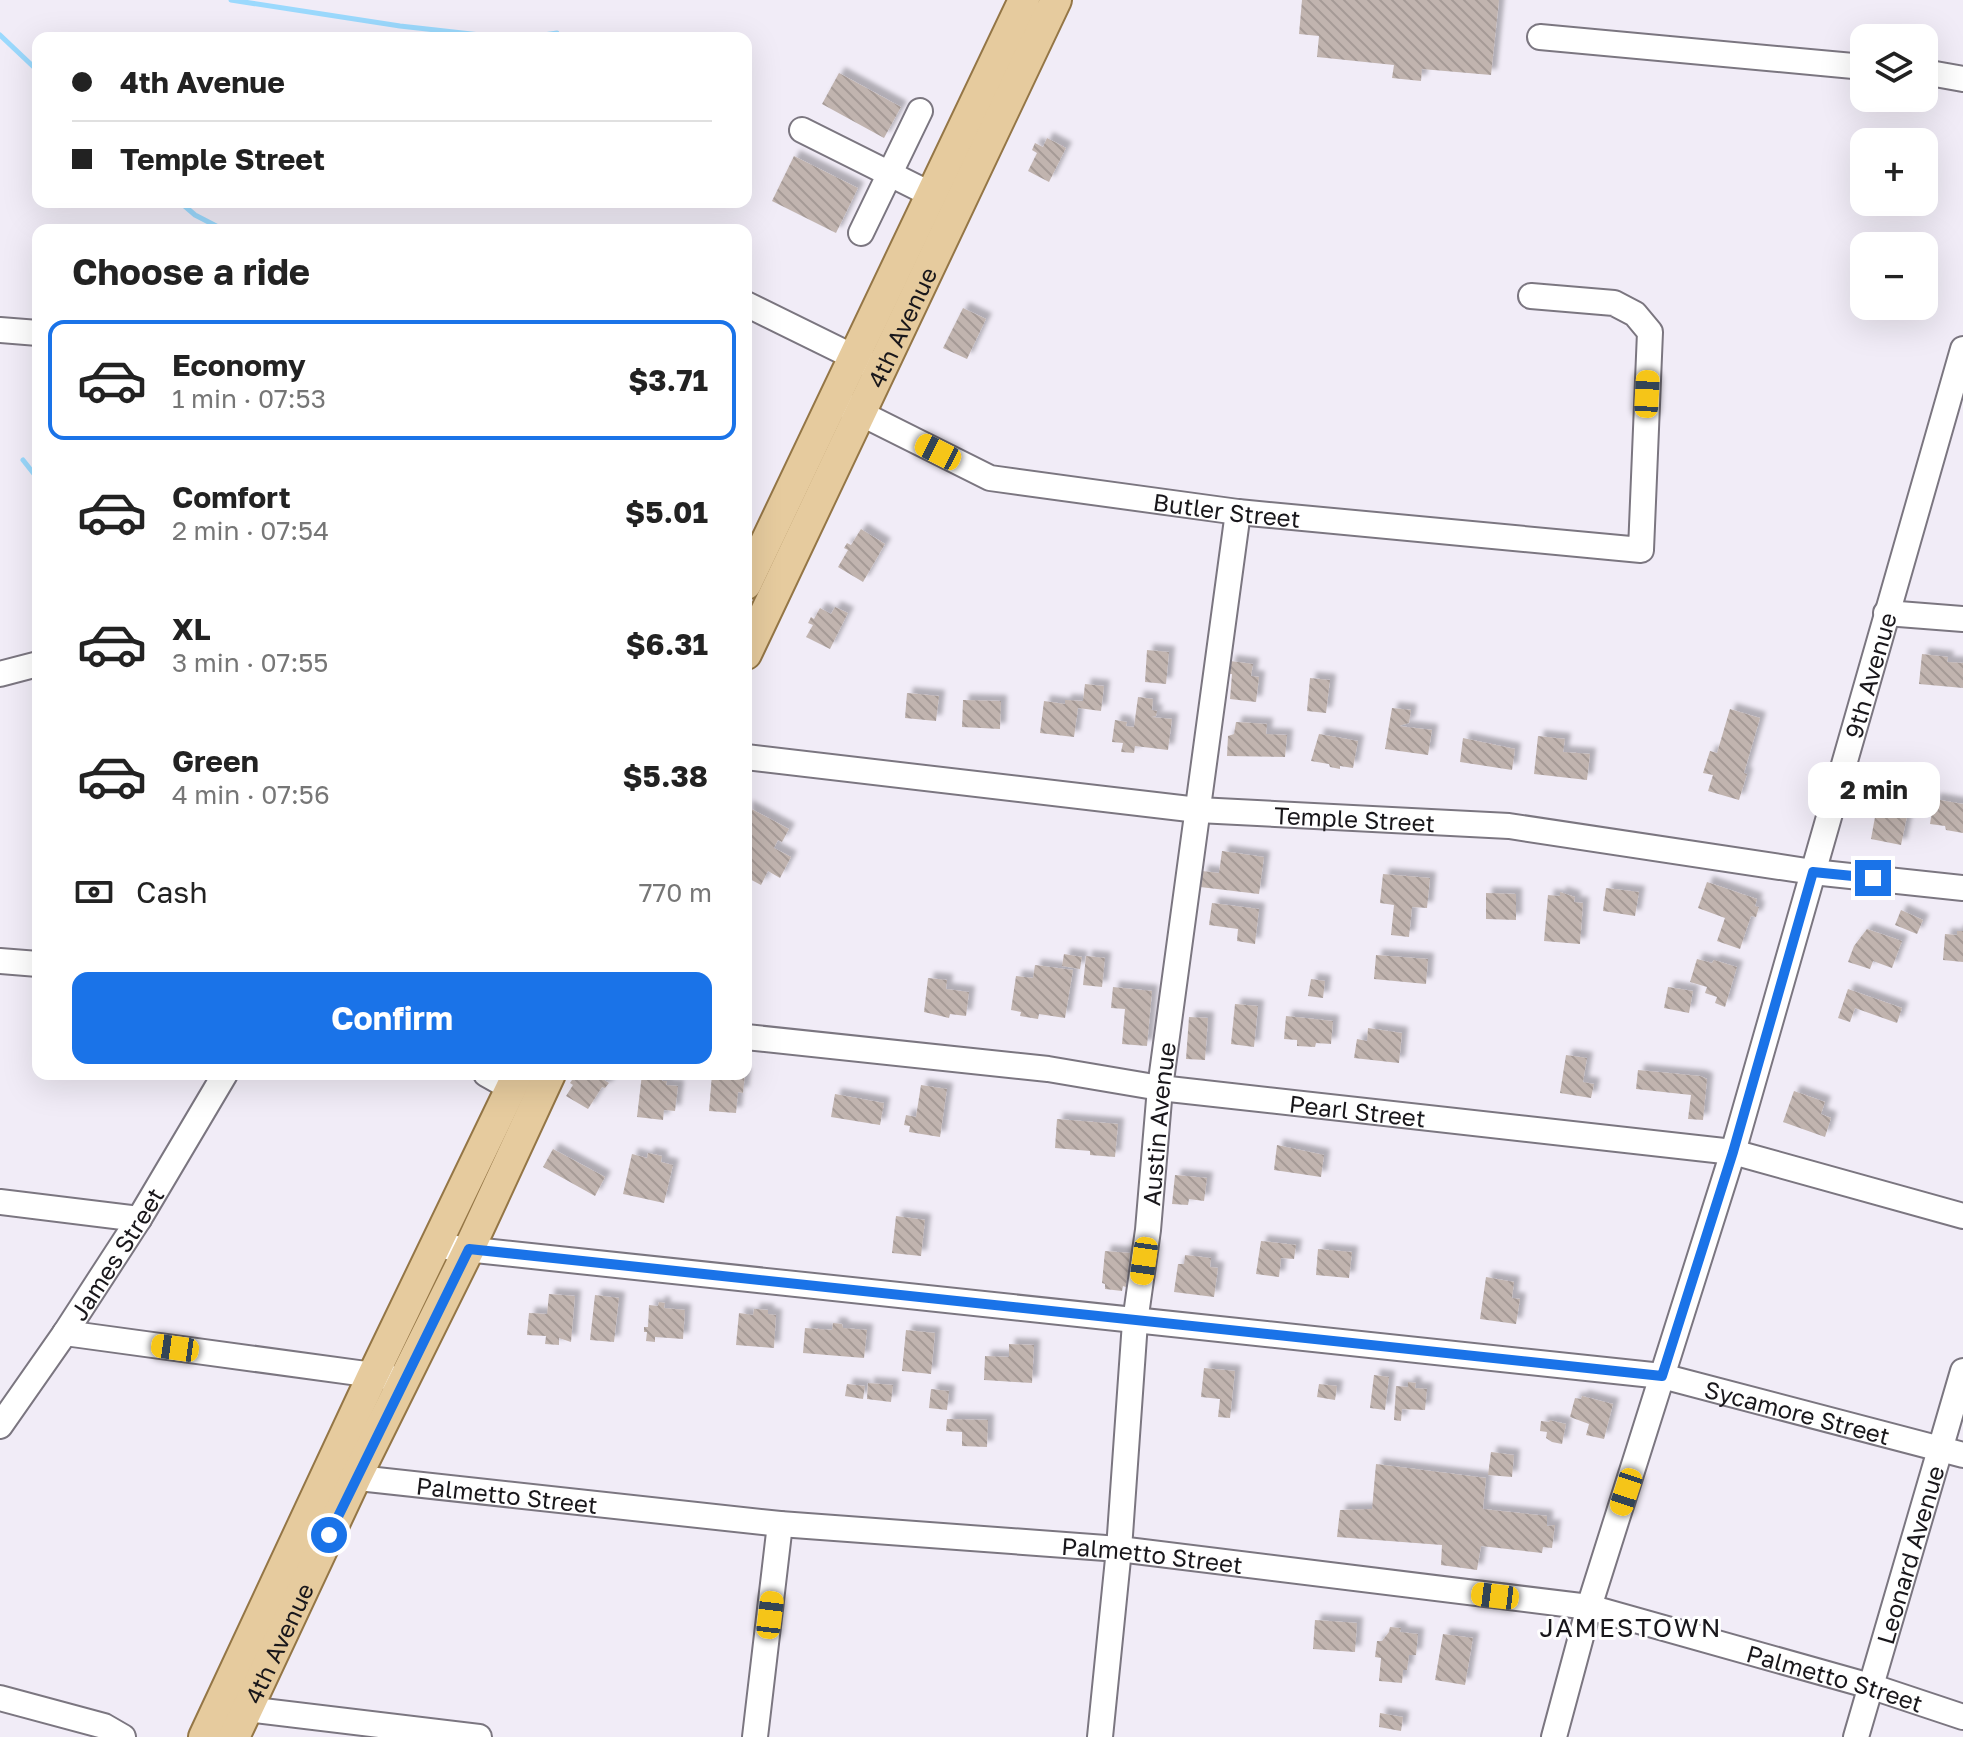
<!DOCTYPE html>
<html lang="en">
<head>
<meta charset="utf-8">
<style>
  body { margin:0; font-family:"Golos Text",sans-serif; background:#f6f6f6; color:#222; height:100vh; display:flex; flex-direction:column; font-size:30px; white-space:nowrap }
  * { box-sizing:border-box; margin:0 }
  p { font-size:26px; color:#767676 }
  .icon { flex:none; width:44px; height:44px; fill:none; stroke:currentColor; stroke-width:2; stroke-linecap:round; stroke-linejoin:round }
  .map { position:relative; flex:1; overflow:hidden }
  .details { position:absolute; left:32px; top:224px; width:720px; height:856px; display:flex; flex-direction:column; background:#fff; border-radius:16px; box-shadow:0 8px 32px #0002 }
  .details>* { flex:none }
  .top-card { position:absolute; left:32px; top:32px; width:720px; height:176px; border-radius:16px; box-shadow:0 8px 32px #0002; display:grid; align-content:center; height:176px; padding:0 40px; background:#fff }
  .tools { position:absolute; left:1850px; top:24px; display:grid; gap:16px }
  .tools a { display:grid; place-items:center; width:88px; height:88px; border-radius:16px; background:#fff; box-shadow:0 8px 32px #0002; font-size:40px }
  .end { position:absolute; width:36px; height:36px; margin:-18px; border:10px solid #1a73e8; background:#fff; box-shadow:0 0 0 4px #fff }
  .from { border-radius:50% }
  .bubble { position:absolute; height:56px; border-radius:16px; background:#fff; box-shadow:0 8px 32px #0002; font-size:26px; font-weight:700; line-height:56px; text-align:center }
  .car { position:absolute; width:24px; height:48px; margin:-24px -12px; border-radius:10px; box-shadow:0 0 6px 2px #0007; background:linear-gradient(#f5c518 24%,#345 0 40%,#f5c518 0 76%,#345 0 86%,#f5c518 0) }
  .top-card b { display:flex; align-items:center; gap:28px; height:76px; font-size:30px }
  .top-card b+b { border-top:2px solid #e0e0e0 }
  .top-card i { width:20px; height:20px; background:#222 }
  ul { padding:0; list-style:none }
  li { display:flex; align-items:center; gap:24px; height:120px; margin:0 16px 12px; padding:0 24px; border:4px solid transparent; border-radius:16px }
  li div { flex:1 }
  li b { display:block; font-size:30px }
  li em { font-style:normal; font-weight:700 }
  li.selected { border-color:#1a73e8 }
  li>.icon { width:72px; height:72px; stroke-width:1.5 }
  h2 { padding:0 40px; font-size:36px; line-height:96px }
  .pay { display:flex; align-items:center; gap:20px; height:88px; padding:0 40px; font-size:30px }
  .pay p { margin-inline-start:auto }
  .button { display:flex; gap:16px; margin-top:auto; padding:16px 40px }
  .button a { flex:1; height:92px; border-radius:16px; background:#1a73e8; color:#fff; font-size:32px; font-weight:700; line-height:92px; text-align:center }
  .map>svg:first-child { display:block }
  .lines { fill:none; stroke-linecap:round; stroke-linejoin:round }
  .stream { stroke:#9bd9fd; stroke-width:5 }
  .building { fill:url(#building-back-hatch); filter:url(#shadow) }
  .minor-casing { stroke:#7b7680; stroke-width:28 }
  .major-casing { stroke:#947646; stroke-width:34 }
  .minor { stroke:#fff; stroke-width:24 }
  .major { stroke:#e6cb9e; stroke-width:30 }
  .route { stroke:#1a73e8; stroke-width:10 }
  .labels { text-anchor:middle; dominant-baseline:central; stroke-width:6; stroke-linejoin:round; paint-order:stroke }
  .street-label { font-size:24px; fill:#19171b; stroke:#fff }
  .neighbourhood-label { font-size:26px; letter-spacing:2px; fill:#19171b; stroke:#fff }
</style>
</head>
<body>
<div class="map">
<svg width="1963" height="1737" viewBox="0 0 1963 1737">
  <defs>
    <pattern id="building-back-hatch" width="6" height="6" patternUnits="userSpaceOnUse" patternTransform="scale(2)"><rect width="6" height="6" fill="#c1b4af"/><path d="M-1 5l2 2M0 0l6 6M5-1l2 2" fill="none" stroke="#a59a96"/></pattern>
    <filter id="shadow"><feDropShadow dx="6" dy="-6" stdDeviation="2" flood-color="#0004"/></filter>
  </defs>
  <rect width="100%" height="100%" fill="#f1ecf7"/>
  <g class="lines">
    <path class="stream" d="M 231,0 L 400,26 L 507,38
      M 0,35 L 38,71
      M 524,38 L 557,33
      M 180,202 L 195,215 L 224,230
      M 23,460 L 38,479"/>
  </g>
  <path class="building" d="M 1302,0 L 1499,0 L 1491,75 L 1422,69 L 1421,81 L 1392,78 L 1394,65 L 1317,57 L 1319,36 L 1299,34 Z
    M 839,73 L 901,107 L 884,138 L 822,104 Z
    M 1047,138 L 1066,148 L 1049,182 L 1028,171 L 1037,153 L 1032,150 L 1035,143 L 1043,147 Z
    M 794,156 L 858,188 L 836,233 L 772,201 Z
    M 963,308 L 986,319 L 967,359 L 943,348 Z
    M 861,529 L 885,544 L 863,582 L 838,567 L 848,550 L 844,548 L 847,543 L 851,545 Z
    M 835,607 L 848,613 L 830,649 L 806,637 L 813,625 L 808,623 L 811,617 L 814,619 L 820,608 L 831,614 Z
    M 1147,650 L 1169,652 L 1166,684 L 1145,682 Z
    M 1922,654 L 1948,657 L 1947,662 L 1963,663 L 1963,688 L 1919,684 Z
    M 1230,661 L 1253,664 L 1251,676 L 1259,677 L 1256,702 L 1230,699 L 1232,674 L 1228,674 Z
    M 1310,678 L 1330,680 L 1326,713 L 1307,711 Z
    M 1085,684 L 1104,686 L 1101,711 L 1078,708 L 1074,737 L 1040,733 L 1044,701 L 1065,704 L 1065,700 L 1083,701 Z
    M 907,693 L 939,696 L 936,721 L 905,718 Z
    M 1138,697 L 1153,699 L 1152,710 L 1157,711 L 1156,716 L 1151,717 L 1172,719 L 1168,750 L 1135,746 L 1134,753 L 1121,752 L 1123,743 L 1112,742 L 1115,720 L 1127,722 L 1126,726 L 1134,727 Z
    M 963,700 L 1001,701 L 1000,729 L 962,727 Z
    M 1392,708 L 1411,710 L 1409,723 L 1399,726 L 1432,730 L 1428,755 L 1385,749 Z
    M 1730,709 L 1760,718 L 1744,773 L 1747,774 L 1739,800 L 1708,791 L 1713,775 L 1703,773 L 1710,751 L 1717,753 Z
    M 1236,722 L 1267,724 L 1266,734 L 1287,735 L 1285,757 L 1227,756 L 1228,736 L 1234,734 Z
    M 1319,734 L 1358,741 L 1353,768 L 1340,766 L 1340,769 L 1330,767 L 1329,764 L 1311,761 Z
    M 1538,736 L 1565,739 L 1563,752 L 1590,754 L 1587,780 L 1534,774 Z
    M 1463,738 L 1515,749 L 1512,770 L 1460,762 Z
    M 1887,792 L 1911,797 L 1901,845 L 1871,839 L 1877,806 L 1883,808 Z
    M 1934,799 L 1963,804 L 1963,833 L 1946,830 L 1945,826 L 1930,824 Z
    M 746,806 L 789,829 L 782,842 L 778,840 L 774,848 L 791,857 L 780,878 L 768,871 L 761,885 L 746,877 Z
    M 1222,851 L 1264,857 L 1259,894 L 1200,887 L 1202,871 L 1219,873 Z
    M 1383,874 L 1430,878 L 1427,908 L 1412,907 L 1409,937 L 1391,935 L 1394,905 L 1380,903 Z
    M 1707,882 L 1757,899 L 1755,906 L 1759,907 L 1756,917 L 1751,916 L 1740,949 L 1717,941 L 1725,918 L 1698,908 Z
    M 1606,888 L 1639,892 L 1635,916 L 1603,911 Z
    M 1560,892 L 1575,897 L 1574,902 L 1583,903 L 1580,944 L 1544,941 L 1548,895 L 1560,896 Z
    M 1486,893 L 1516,894 L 1516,920 L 1486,919 Z
    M 1212,903 L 1259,909 L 1255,944 L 1237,941 L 1238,929 L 1209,925 Z
    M 1901,910 L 1923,920 L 1917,934 L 1895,925 Z
    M 1867,929 L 1902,941 L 1892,968 L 1873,961 L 1870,969 L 1848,962 L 1854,946 Z
    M 1957,931 L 1963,931 L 1963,962 L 1943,960 L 1945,934 L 1957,935 Z
    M 1064,954 L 1082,957 L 1080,969 L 1062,966 Z
    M 1376,955 L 1428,959 L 1426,984 L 1374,979 Z
    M 1086,956 L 1105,958 L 1102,987 L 1083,985 Z
    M 1697,959 L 1712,963 L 1714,960 L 1737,967 L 1725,1007 L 1715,1003 L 1717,997 L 1705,993 L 1707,987 L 1690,982 Z
    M 1035,965 L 1073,970 L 1065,1018 L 1039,1014 L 1038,1019 L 1020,1016 L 1021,1012 L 1011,1010 L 1016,976 L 1033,978 Z
    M 928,978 L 947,980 L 946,989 L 969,992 L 966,1016 L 950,1014 L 949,1018 L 924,1012 Z
    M 1311,979 L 1325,981 L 1323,998 L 1308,996 Z
    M 1113,987 L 1152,991 L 1147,1046 L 1122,1044 L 1125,1009 L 1111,1008 Z
    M 1668,987 L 1693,991 L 1689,1013 L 1664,1008 Z
    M 1848,989 L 1902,1008 L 1897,1023 L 1855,1008 L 1850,1022 L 1838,1018 Z
    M 1235,1004 L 1258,1006 L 1254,1047 L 1231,1044 Z
    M 1286,1016 L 1333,1021 L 1331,1044 L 1316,1043 L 1315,1047 L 1297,1046 L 1297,1040 L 1284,1039 Z
    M 1189,1017 L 1208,1018 L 1205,1060 L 1186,1059 Z
    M 1368,1028 L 1402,1033 L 1399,1063 L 1354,1058 L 1357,1039 L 1367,1041 Z
    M 1566,1055 L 1587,1058 L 1583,1082 L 1594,1084 L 1591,1098 L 1560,1093 Z
    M 1638,1070 L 1700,1076 L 1707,1079 L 1703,1120 L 1688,1119 L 1691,1095 L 1636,1089 Z
    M 583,1074 L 595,1074 L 609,1083 L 605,1088 L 602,1087 L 588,1109 L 566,1096 L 573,1085 L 570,1083 L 574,1077 L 579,1080 Z
    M 642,1074 L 663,1076 L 662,1081 L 667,1081 L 666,1085 L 678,1086 L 675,1111 L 664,1110 L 663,1120 L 637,1117 Z
    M 712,1074 L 745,1074 L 743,1093 L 738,1092 L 736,1113 L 709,1111 Z
    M 921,1085 L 947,1089 L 940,1137 L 909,1132 L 910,1126 L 904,1125 L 906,1115 L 916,1117 Z
    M 1794,1091 L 1825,1102 L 1821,1114 L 1831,1118 L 1825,1137 L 1783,1122 Z
    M 835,1094 L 884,1103 L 880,1125 L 831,1117 Z
    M 1057,1119 L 1118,1124 L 1115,1157 L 1090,1155 L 1090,1151 L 1055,1148 Z
    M 1277,1145 L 1324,1155 L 1321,1177 L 1274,1170 Z
    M 553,1149 L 605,1177 L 595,1196 L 543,1167 Z
    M 648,1153 L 662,1156 L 661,1162 L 673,1165 L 664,1203 L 623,1194 L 632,1154 L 647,1158 Z
    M 1175,1175 L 1207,1178 L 1204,1201 L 1189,1199 L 1188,1205 L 1172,1204 Z
    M 896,1216 L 925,1220 L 921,1256 L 892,1253 Z
    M 1261,1241 L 1296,1245 L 1294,1259 L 1281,1258 L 1279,1277 L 1256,1274 Z
    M 1318,1249 L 1352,1252 L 1349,1278 L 1316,1275 Z
    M 1105,1251 L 1130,1253 L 1126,1287 L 1123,1286 L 1122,1291 L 1105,1289 L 1105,1284 L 1102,1283 Z
    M 1185,1255 L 1211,1258 L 1210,1267 L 1218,1268 L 1214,1297 L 1174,1292 L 1178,1264 L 1184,1264 Z
    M 1486,1277 L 1514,1282 L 1512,1298 L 1520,1299 L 1516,1324 L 1480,1319 Z
    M 549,1294 L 575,1296 L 571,1342 L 559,1338 L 559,1345 L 545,1344 L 546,1336 L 527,1335 L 529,1313 L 547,1314 Z
    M 595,1295 L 619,1298 L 614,1342 L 590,1340 Z
    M 659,1302 L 665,1303 L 664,1308 L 685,1310 L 683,1339 L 655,1337 L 655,1342 L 646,1341 L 647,1332 L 644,1332 L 644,1327 L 648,1327 L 649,1305 L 658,1306 Z
    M 754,1309 L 768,1310 L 768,1314 L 776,1315 L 774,1348 L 736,1345 L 739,1313 L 753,1315 Z
    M 833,1323 L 842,1324 L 843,1328 L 867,1330 L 864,1358 L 803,1353 L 805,1328 L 832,1330 Z
    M 906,1330 L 935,1333 L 931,1374 L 902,1371 Z
    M 1009,1344 L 1034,1345 L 1032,1383 L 984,1380 L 985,1356 L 1009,1357 Z
    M 1204,1368 L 1235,1371 L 1230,1418 L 1218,1417 L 1220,1399 L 1201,1397 Z
    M 1374,1375 L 1389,1377 L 1385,1410 L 1370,1408 Z
    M 1408,1382 L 1416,1383 L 1415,1388 L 1427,1389 L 1425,1410 L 1402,1409 L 1401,1421 L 1394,1420 L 1396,1386 L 1408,1387 Z
    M 868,1383 L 893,1385 L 891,1402 L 867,1399 Z
    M 847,1384 L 865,1386 L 863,1399 L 845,1396 Z
    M 1319,1384 L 1337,1386 L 1335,1400 L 1317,1397 Z
    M 931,1389 L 949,1391 L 947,1410 L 929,1408 Z
    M 1582,1396 L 1613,1404 L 1604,1439 L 1586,1435 L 1589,1424 L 1570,1417 L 1575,1398 L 1581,1399 Z
    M 947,1419 L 988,1420 L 987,1447 L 962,1446 L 962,1432 L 946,1431 Z
    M 1549,1420 L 1566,1424 L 1562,1444 L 1552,1442 L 1546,1438 L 1547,1432 L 1540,1431 L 1541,1421 L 1550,1422 Z
    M 1491,1452 L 1514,1455 L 1512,1477 L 1488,1475 Z
    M 1376,1464 L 1486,1478 L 1483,1509 L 1547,1516 L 1547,1526 L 1555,1525 L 1552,1548 L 1543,1547 L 1542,1553 L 1481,1546 L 1477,1570 L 1441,1565 L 1442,1545 L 1337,1537 L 1340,1510 L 1372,1509 Z
    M 1315,1620 L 1357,1623 L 1355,1652 L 1313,1649 Z
    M 1390,1627 L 1401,1628 L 1400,1632 L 1418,1634 L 1416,1655 L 1409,1655 L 1407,1670 L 1403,1670 L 1402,1683 L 1379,1681 L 1381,1658 L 1375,1657 L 1377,1641 L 1382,1641 L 1389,1632 Z
    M 1443,1634 L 1473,1638 L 1465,1685 L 1435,1680 Z
    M 1380,1713 L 1403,1717 L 1401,1731 L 1379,1727 Z"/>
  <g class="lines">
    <defs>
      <g id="minor">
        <path d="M 1540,37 L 1864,67"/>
        <path d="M 1924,72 L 1963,79"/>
        <path d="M 802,130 L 930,194"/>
        <path d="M 861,233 L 920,111"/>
        <path d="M 746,304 L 870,365"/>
        <path d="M 0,330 L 38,333"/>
        <path id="s1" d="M 846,406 L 990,478 L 1238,512 L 1641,550 L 1650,332 L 1635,314 L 1614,303 L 1531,296"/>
        <path d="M 1886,613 L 1963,619"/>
        <path d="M 0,674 L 38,664"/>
        <path id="s2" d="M 746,757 L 1198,810 L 1509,826 L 1813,872 L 1963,888"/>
        <path d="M 0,961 L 38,964"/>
        <path id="s3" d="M 746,1037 L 1048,1069 L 1160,1088 L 1733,1152 L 1963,1216"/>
        <path d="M 486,1074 L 511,1088"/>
        <path d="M 0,1202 L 139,1219"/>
        <path id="s4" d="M 437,1246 L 1662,1376 L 1963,1455"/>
        <path d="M 65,1333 L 388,1377"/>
        <path id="s5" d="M 0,1426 L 65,1333 L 139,1219 L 225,1074"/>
        <path id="s6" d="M 340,1476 L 780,1524 L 1119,1549 L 1589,1607 L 1870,1686 L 1963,1717"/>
        <path d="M 0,1698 L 104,1726 L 123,1737"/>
        <path d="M 230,1707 L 479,1737"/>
        <path d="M 755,1737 L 780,1524"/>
        <path id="s7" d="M 1100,1737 L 1119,1549 L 1135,1322 L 1148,1230 L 1160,1088 L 1238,512"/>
        <path id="s8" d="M 1554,1737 L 1589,1607 L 1733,1152 L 1963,349"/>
        <path id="s9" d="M 1856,1737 L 1963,1371"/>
      </g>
      <g id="major">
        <path d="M 746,584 L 1024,0"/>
        <path id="s10" d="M 746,654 L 1056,0"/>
        <path d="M 204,1737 L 373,1375 L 518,1074"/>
        <path id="s11" d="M 234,1737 L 356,1477 L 469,1249 L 550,1074"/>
      </g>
    </defs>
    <use href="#minor" class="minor-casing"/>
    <use href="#major" class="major-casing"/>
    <use href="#minor" class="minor"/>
    <use href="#major" class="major"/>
  </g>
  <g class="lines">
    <path class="route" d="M 329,1535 L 469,1249 L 1662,1376 L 1733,1152 L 1813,872 L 1873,878"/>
  </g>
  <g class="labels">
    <g class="street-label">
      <text stroke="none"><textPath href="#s10" startOffset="362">4th Avenue</textPath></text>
      <text stroke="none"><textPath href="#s1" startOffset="400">Butler Street</textPath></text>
      <text stroke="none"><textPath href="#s8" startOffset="1108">9th Avenue</textPath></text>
      <text stroke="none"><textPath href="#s2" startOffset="612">Temple Street</textPath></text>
      <text stroke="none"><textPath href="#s3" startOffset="616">Pearl Street</textPath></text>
      <text stroke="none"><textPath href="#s7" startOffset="616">Austin Avenue</textPath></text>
      <text stroke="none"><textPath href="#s5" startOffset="208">James Street</textPath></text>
      <text stroke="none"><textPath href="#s4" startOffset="1372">Sycamore Street</textPath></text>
      <text stroke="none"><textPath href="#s6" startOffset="168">Palmetto Street</textPath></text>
      <text stroke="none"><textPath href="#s9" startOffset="190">Leonard Avenue</textPath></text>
      <text stroke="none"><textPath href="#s6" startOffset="816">Palmetto Street</textPath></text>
      <text stroke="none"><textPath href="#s11" startOffset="104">4th Avenue</textPath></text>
      <text stroke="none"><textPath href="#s6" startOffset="1512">Palmetto Street</textPath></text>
    </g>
    <g class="neighbourhood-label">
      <text x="1631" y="1627">JAMESTOWN</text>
    </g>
  </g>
</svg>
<div class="tools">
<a><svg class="icon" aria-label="layers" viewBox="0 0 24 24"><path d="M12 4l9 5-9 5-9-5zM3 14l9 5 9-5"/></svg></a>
<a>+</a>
<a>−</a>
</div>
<i class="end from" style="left:329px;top:1535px"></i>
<i class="end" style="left:1873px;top:878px"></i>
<div class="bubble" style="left:1808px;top:762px;width:132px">2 min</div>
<i class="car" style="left:1647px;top:394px;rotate:3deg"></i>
<i class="car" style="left:938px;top:452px;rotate:297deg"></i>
<i class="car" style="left:1144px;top:1261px;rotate:188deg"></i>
<i class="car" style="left:175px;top:1348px;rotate:278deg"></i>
<i class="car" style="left:1626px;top:1492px;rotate:198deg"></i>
<i class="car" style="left:1495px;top:1596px;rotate:277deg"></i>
<i class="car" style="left:770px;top:1615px;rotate:7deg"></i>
<div class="top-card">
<b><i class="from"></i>4th Avenue</b>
<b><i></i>Temple Street</b>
</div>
<section class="details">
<h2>Choose a ride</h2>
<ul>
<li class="selected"><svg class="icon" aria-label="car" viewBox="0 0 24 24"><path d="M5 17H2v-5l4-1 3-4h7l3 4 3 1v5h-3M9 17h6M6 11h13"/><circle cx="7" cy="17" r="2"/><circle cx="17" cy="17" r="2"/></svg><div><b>Economy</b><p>1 min · 07:53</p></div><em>$3.71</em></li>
<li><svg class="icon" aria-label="car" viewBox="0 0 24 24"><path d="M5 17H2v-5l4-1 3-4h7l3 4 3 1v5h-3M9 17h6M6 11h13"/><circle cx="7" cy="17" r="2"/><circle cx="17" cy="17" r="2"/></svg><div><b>Comfort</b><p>2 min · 07:54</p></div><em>$5.01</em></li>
<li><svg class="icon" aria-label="car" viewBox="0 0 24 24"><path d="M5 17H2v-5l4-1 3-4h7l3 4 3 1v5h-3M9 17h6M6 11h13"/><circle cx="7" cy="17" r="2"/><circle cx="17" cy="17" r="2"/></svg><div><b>XL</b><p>3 min · 07:55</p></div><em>$6.31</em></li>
<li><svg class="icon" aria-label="car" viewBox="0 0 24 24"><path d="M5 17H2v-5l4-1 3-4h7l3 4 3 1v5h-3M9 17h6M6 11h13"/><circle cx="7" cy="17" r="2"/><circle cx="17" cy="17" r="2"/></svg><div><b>Green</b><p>4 min · 07:56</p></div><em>$5.38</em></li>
</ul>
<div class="pay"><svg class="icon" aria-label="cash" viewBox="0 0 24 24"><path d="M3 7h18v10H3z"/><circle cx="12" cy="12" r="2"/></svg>Cash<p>770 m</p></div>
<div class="button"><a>Confirm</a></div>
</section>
</div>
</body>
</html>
